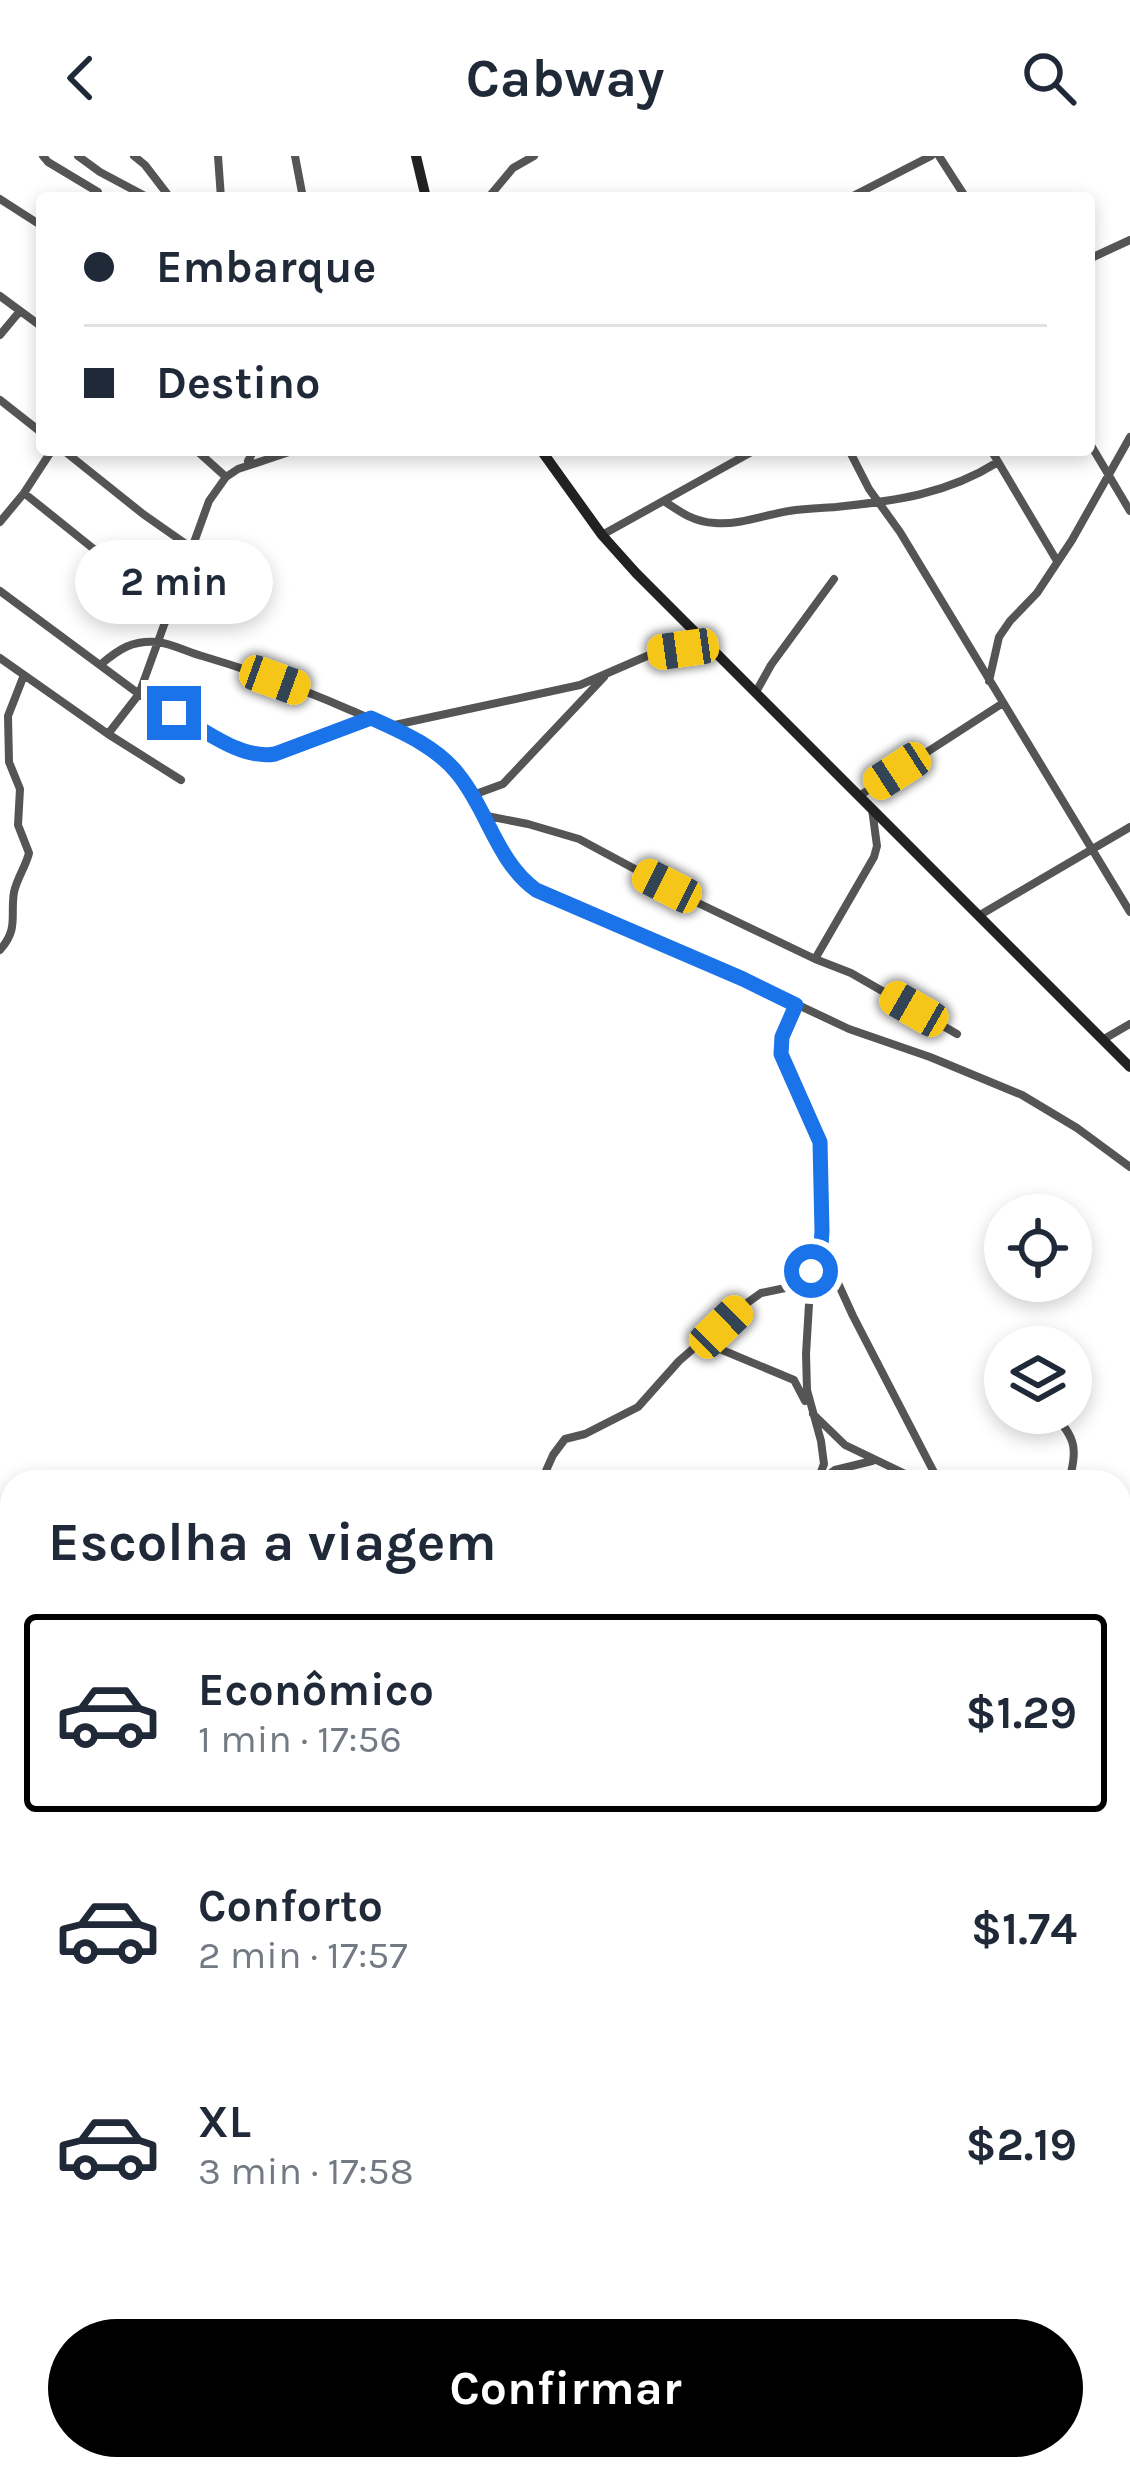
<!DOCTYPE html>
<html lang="pt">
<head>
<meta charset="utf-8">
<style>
  body { margin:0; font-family:Karla,sans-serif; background:#f2f2f3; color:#1f2937; height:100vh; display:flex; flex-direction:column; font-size:45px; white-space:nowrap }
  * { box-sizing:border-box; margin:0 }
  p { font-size:39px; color:#747a83 }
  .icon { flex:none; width:66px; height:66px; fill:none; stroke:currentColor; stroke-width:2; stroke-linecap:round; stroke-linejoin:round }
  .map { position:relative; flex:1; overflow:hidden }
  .drawer { position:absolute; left:0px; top:1314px; width:1131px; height:1011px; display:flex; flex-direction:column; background:#fff; border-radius:36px 36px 0 0; box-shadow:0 6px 18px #0003 }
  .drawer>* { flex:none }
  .guide { position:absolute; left:36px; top:36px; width:1059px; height:264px; border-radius:12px; box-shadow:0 6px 18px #0003; display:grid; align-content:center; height:264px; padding:0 48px; background:#fff }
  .tools { position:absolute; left:984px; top:1038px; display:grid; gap:24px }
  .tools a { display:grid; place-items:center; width:108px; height:108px; border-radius:50%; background:#fff; box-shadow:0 6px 18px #0003; font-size:60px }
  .end { position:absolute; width:54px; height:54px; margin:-27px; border:15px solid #1a73e8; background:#fff; box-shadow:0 0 0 6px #fff }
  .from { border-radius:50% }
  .bubble { position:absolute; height:84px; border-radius:42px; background:#fff; box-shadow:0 6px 18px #0003; font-size:39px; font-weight:700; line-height:84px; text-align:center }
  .car { position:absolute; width:36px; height:72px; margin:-36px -18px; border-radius:15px; box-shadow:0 0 9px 3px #0007; background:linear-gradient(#f5c518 24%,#345 0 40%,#f5c518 0 76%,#345 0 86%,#f5c518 0) }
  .guide b { display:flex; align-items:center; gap:42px; height:114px; font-size:45px }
  .guide b+b { border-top:3px solid #e0e1e3 }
  .guide i { width:30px; height:30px; background:#1f2937 }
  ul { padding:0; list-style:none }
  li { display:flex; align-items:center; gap:36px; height:198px; margin:0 24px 18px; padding:0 24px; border:6px solid transparent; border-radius:12px }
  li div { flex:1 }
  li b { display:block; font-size:45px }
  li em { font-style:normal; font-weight:700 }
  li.selected { border-color:#000 }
  li>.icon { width:108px; height:108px; stroke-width:1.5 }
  h2 { padding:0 48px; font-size:54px; line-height:144px }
  .action { display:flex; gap:24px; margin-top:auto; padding:24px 48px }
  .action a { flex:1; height:138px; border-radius:72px; background:#000; color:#fff; font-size:48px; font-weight:700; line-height:138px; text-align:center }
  header { display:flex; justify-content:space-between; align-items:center; height:156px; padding:0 48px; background:#fff; font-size:54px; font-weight:700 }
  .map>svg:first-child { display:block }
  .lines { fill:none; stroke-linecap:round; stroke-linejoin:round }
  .minor { stroke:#555; stroke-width:8 }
  .secondary { stroke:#222; stroke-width:10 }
  .route { stroke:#1a73e8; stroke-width:15 }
</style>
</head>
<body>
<header><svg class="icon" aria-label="back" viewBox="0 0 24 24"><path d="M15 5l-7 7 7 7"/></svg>Cabway<svg class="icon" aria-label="search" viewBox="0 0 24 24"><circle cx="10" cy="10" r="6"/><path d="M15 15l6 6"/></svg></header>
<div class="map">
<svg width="1130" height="2324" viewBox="0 0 1130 2324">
  <rect width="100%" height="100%" fill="#fff"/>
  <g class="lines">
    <path class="minor" d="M 43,0 L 48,6 L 98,36 L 100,42
      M 78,0 L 100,16 L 145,40 L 221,41
      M 134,0 L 145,9 L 168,39
      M 218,0 L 221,42
      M 295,0 L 303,42
      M 939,0 L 966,42
      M 488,42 L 513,12 L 534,0
      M 849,42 L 931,0
      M 0,43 L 42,70
      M 1089,103 L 1130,84
      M 0,140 L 42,171
      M 0,179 L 20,155
      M 0,244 L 42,277
      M 1089,286 L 1130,355
      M 63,294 L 143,358 L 193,393
      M 196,294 L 226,321
      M 849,294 L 869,333 L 900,376 L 1130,756
      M 991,294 L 1057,405
      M 248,305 L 254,294
      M 24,337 L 171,455
      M 664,345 C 680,356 694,366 715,367 C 740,369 764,359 789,355 C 805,352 821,352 836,351 C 896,345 947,338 998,306
      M 0,366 L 24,337 L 52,294
      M 602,379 L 755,294
      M 0,435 L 139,538 L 244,595 L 262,601 L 275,599 L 370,563
      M 0,502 L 108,578 L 181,624
      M 100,509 C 119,493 132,484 158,486 C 172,488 188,496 202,500 C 253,515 302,533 350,554 C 386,569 427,584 455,613 C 490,649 494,705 537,734 L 743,823 L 849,873 L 930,901 L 1022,939 L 1077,972 L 1130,1011
      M 989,525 L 999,481 L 1010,465 L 1037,437 L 1072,384 L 1130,281
      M 756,536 L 771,509 L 834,423
      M 390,570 L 580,529 L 654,497 L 710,490
      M 108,578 L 139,538 L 209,345 L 226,321 L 238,313 L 295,294
      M 473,639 L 503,628 L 604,521
      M 859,640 L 1003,547
      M 487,660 L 528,668 L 579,683 L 698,747 L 815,803 L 851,817 L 957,878
      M 980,759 L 1130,671
      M 0,794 C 19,772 10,761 14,736 C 17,722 26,710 29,697 L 18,669 L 20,633 L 9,606 L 8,560 L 24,519
      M 815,803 L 874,701 L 877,690 L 872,653
      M 796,849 L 782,881 L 781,899 L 820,987 L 822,1075 L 821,1091 L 811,1115 L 806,1198 L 807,1234 L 821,1285 L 824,1308 L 817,1326
      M 1104,883 L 1130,868
      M 822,1092 L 853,1160 L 939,1326
      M 703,1186 L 794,1224 L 805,1245
      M 1071,1201 L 1080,1203
      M 1053,1257 C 1077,1284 1077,1292 1069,1326
      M 813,1258 L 845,1289 L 922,1326
      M 541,1326 L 553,1299 L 565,1283 L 585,1278 L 638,1251 L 679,1205 L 740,1152 L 761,1137 L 790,1131 L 811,1120
      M 819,1326 L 835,1314 L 872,1305
      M 1120,1468 L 1130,1487
      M 1119,1515 L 1130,1509
      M 1119,1643 L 1130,1639
      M 0,1731 L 12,1728
      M 1119,1830 L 1130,1824
      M 1119,1943 L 1130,1939
      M 1119,2099 L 1130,2070
      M 1119,2130 L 1130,2127
      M 182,2313 L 184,2324
      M 99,2324 L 109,2313
      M 838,2324 L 844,2313
      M 890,2324 L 893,2313
      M 979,2324 L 981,2313
      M 1070,2324 L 1072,2313"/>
    <path class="secondary" d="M 416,0 L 426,42
      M 541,294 L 602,379 L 636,417 L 1130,911"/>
  </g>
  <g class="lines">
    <path class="route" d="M 174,557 C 203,573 241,604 275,598 L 371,562 C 402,576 437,591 458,618 C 488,655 497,706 536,734 L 743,823 L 796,849 L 782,881 L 781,898 L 820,986 L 822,1075 L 821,1090 L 811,1115"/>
  </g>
</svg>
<div class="tools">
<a><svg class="icon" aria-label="locate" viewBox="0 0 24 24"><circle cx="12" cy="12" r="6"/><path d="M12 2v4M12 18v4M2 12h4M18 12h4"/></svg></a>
<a><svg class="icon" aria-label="layers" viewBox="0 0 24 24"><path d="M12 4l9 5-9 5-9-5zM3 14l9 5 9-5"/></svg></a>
</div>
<i class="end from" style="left:811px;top:1115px"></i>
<i class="end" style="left:174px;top:557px"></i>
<div class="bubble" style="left:75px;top:384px;width:198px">2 min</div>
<i class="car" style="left:683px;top:493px;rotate:262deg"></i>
<i class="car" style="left:275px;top:524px;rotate:110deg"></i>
<i class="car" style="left:897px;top:615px;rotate:237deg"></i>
<i class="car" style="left:667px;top:730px;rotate:297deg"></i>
<i class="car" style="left:914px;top:853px;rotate:300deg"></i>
<i class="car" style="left:721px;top:1171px;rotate:46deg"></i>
<div class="guide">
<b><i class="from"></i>Embarque</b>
<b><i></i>Destino</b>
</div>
<section class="drawer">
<h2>Escolha a viagem</h2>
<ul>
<li class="selected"><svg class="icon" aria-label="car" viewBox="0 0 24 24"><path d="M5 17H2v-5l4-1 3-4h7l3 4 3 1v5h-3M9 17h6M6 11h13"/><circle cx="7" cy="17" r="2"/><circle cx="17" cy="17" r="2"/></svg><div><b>Econômico</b><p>1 min · 17:56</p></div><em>$1.29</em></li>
<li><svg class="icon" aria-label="car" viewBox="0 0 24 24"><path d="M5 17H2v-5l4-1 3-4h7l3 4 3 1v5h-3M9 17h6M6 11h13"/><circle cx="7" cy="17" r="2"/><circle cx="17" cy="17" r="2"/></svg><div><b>Conforto</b><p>2 min · 17:57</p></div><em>$1.74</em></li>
<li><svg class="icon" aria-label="car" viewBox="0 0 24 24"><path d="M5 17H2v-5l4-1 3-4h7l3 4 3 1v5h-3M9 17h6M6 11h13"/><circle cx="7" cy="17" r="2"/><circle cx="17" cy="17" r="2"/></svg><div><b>XL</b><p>3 min · 17:58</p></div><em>$2.19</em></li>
</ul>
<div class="action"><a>Confirmar</a></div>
</section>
</div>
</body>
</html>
